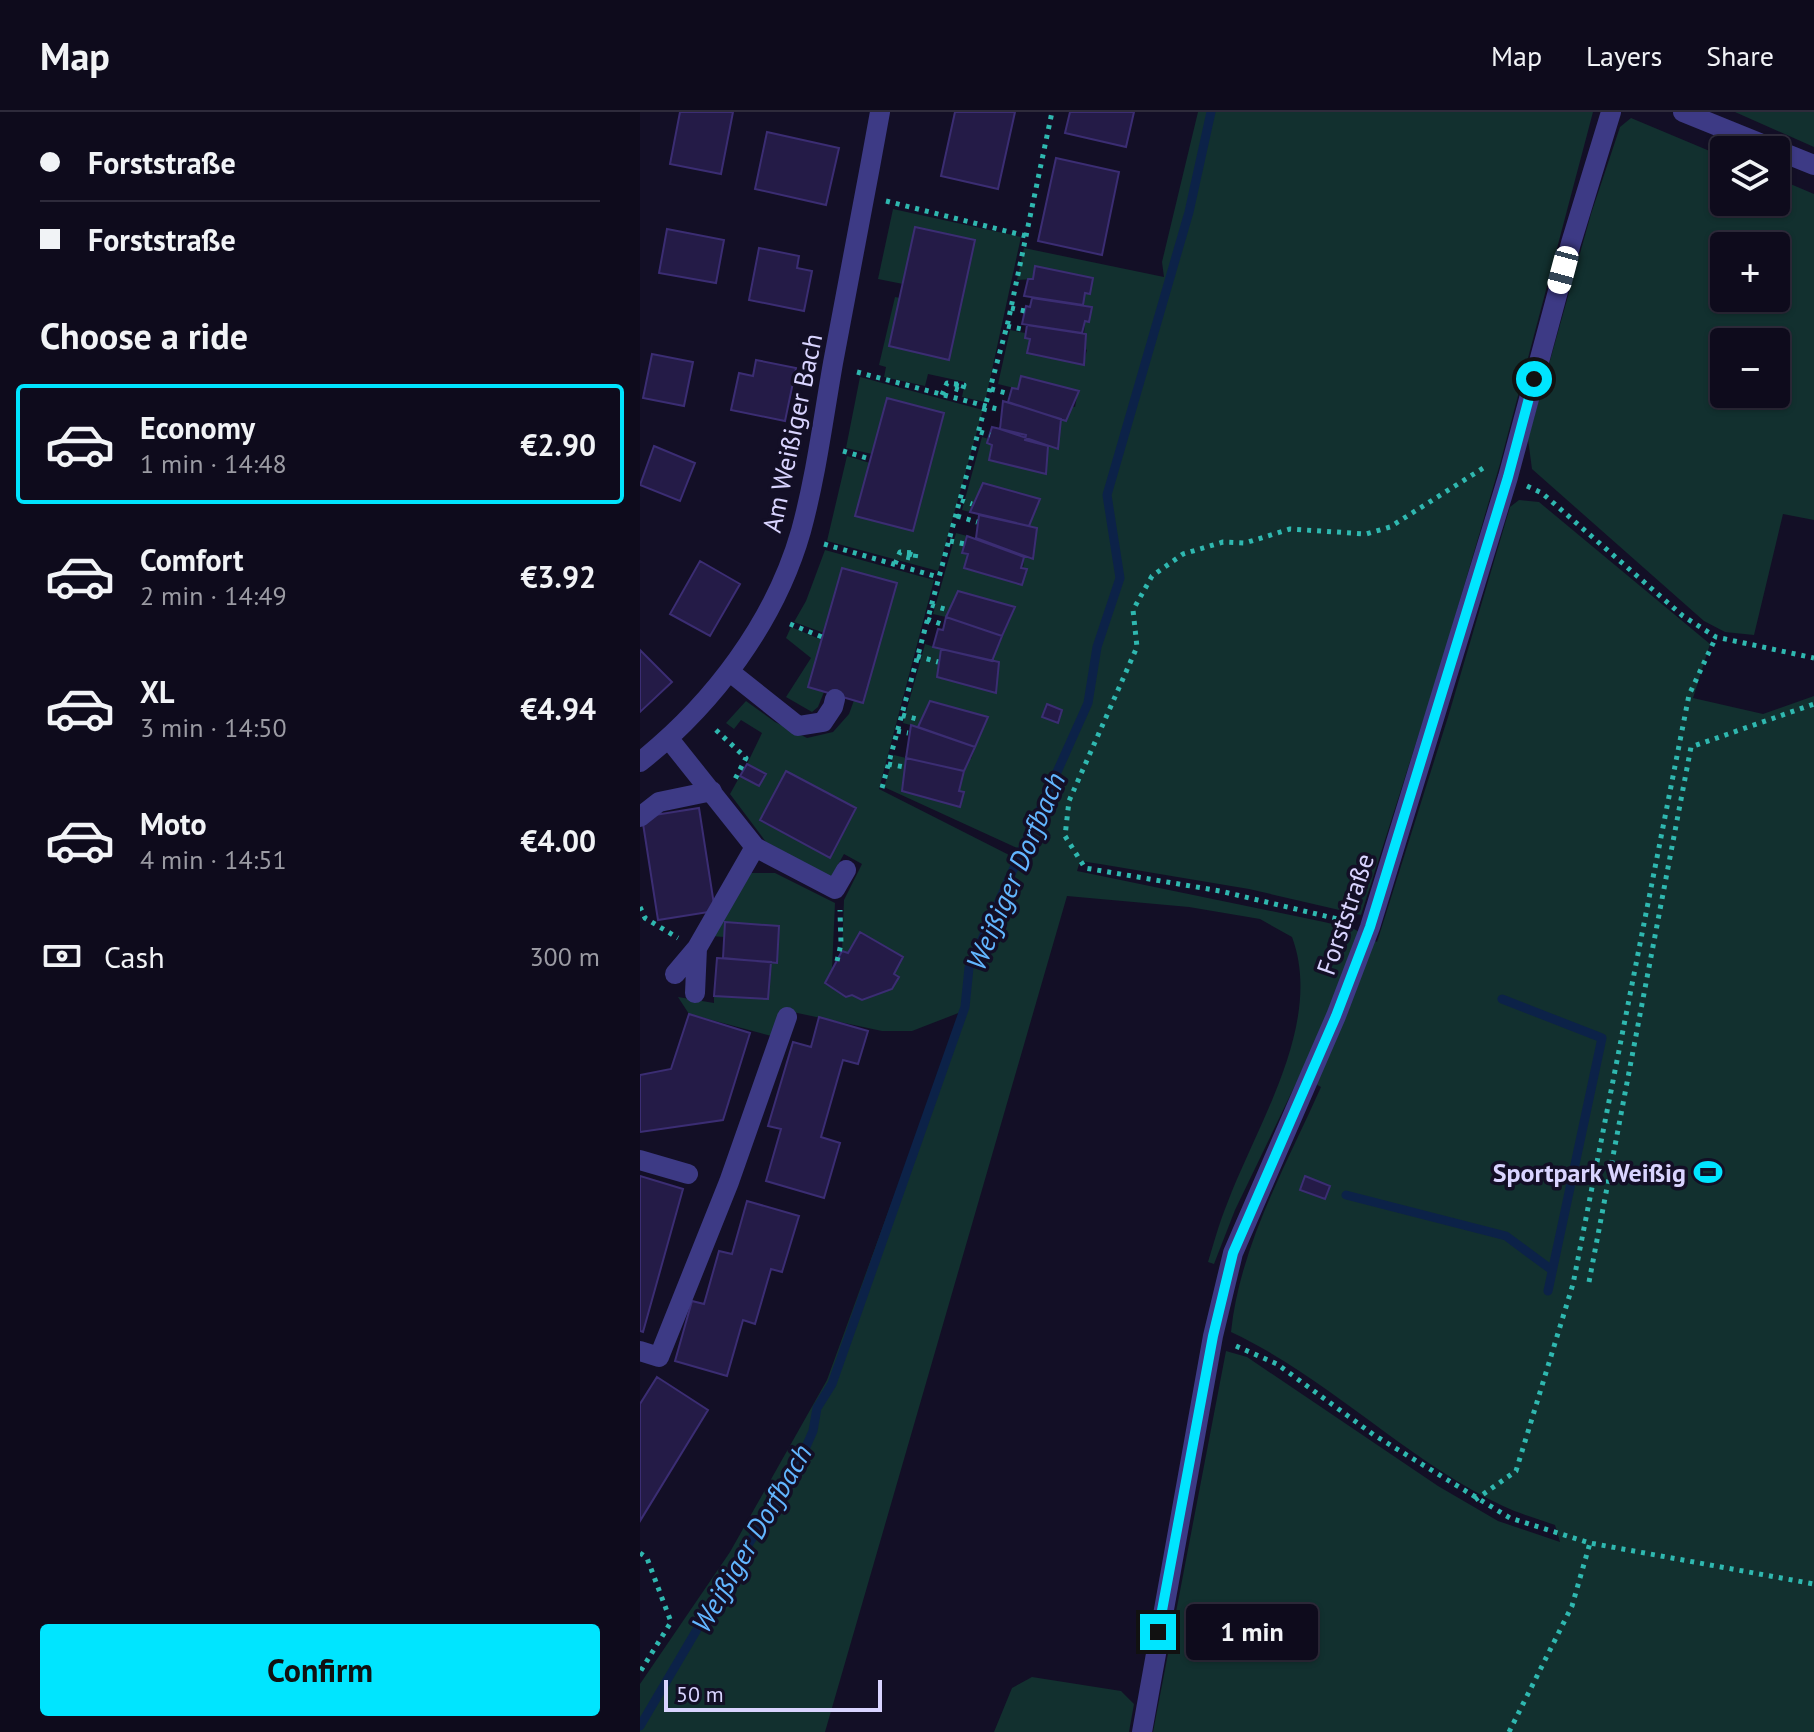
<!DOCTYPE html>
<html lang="en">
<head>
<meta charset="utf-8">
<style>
  body { margin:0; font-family:"PT Sans",sans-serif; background:#1c1929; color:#f1f3f6; height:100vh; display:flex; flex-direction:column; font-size:30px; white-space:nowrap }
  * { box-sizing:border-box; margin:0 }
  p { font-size:26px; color:#9b9ba3 }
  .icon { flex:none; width:44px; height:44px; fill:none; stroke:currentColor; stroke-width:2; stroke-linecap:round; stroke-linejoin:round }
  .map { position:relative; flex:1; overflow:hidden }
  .details { display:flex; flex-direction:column; background:#0e0b1c; width:640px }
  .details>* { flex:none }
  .hud { display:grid; align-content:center; height:176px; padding:0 40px; background:#0e0b1c }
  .buttons { position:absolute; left:1070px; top:24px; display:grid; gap:16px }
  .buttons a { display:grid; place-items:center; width:80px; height:80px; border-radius:8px; background:#0e0b1c; box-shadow:0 2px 6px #0004,0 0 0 2px #2e2b3b; font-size:40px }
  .scale { position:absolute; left:24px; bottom:20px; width:218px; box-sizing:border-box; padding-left:8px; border:4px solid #d9d4ff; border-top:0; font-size:22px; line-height:28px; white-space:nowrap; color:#d9d4ff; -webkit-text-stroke:6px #130f26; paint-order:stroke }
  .end { position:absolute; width:36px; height:36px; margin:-18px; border:10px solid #00e5ff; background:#111; box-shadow:0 0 0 4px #111 }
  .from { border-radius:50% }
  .bubble { position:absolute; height:56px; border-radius:8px; background:#0e0b1c; box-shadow:0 2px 6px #0004,0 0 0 2px #2e2b3b; font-size:26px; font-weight:700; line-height:56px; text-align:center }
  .car { position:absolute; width:24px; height:48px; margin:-24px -12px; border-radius:10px; box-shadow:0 0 6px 2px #0007; background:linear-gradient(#fff 24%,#345 0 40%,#fff 0 76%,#345 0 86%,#fff 0) }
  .hud b { display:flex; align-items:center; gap:28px; height:76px; font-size:30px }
  .hud b+b { border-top:2px solid #2e2b3b }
  .hud i { width:20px; height:20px; background:#f1f3f6 }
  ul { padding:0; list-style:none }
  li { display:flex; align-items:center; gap:24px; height:120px; margin:0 16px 12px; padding:0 24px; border:4px solid transparent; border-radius:8px }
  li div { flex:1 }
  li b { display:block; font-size:30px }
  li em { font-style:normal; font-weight:700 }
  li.on { border-color:#00e5ff }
  li>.icon { width:72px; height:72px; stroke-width:1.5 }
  h2 { padding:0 40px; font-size:36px; line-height:96px }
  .pay { display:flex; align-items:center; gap:20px; height:88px; padding:0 40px; font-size:30px }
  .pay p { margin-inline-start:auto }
  .primary-button { display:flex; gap:16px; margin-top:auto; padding:16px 40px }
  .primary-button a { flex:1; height:92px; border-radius:8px; background:#00e5ff; color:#111; font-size:32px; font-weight:700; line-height:92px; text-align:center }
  header { display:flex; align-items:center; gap:48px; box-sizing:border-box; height:112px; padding:0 40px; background:#0e0b1c; border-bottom:2px solid #2e2b3b }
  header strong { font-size:38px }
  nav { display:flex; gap:44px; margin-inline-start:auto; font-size:28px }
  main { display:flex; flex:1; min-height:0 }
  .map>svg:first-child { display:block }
  .green { fill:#12302f; fill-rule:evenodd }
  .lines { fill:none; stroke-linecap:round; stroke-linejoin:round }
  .stream { stroke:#0c2248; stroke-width:9 }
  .building { fill:#241b47; stroke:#3b2d73; stroke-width:2 }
  .path { stroke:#2fb8b0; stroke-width:5; stroke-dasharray:4 6; stroke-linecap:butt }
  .minor { stroke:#3d3a85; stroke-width:20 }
  .route { stroke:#00e5ff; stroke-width:10 }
  .labels { text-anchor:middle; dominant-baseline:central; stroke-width:7; stroke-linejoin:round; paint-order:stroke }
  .street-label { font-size:26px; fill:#d9d4ff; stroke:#130f26 }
  .poi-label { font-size:26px; font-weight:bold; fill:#d9d4ff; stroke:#130f26; text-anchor:end }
  .water-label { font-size:28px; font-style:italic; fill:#62b6ff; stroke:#130f26 }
</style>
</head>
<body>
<header>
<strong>Map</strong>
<nav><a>Map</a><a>Layers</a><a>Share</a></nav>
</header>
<main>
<section class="details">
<div class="hud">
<b><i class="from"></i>Forststraße</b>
<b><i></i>Forststraße</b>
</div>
<h2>Choose a ride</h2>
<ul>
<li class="on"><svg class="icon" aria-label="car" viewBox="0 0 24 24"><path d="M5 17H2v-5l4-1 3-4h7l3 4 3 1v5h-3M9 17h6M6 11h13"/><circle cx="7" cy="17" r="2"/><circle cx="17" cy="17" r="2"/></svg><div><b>Economy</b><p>1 min · 14:48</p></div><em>€2.90</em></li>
<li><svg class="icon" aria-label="car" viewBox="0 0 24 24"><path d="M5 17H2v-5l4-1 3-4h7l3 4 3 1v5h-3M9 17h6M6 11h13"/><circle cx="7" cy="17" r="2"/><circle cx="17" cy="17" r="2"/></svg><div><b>Comfort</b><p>2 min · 14:49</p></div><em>€3.92</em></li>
<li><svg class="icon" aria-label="car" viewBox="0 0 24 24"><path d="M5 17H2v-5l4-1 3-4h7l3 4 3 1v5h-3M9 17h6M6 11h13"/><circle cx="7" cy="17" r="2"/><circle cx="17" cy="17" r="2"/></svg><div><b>XL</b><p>3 min · 14:50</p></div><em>€4.94</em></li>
<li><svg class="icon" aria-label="car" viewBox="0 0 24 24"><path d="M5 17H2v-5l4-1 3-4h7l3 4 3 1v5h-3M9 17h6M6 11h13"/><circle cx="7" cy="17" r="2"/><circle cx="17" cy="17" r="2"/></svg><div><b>Moto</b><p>4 min · 14:51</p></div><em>€4.00</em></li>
</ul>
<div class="pay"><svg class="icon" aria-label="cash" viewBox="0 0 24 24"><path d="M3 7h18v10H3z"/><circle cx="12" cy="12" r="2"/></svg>Cash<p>300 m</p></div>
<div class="primary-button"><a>Confirm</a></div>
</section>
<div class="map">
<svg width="1174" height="1620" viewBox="0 0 1174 1620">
  <rect width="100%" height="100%" fill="#130f26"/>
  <path class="green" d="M 558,0 L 953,0 L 860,352 L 799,559 L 721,803 L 609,777 L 460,752 L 440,749 L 437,759 L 684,810 L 714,817 L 737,830 L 808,605 L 870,395 L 879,388 L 899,390 L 1070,532 L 1053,586 L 1123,602 L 1174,584 L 1174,1620 L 513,1620 L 586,1239 L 607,1245 L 798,1374 L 858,1409 L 920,1430 L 915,1413 C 898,1407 880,1402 863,1394 C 766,1348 689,1266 591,1220 C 600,1133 646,1054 681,975 L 660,963 L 595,1098 L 574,1152 L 568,1150 C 574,1131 579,1111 587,1092 C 617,1012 684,911 652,825 L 620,807 L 549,795 L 427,784 L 185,1620 L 0,1620 L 0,1572 L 90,1440 L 187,1268 L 321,900 L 272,919 L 242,919 L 148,899 L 135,925 L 49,902 L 38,885 L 74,891 L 74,884 L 128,887 L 131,850 L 137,850 L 139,814 L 86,810 L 84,825 L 71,824 L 111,761 L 135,761 L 195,791 L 192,857 L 185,872 L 206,884 L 212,883 L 222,888 L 252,877 L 259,865 L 202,839 L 204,788 L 222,752 L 204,742 L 191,765 L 126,730 L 90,682 L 100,664 L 119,674 L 126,663 L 107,652 L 122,621 L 101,608 L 94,617 L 86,611 L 106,589 L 135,610 L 167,626 L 193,620 L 209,602 L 257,471 L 202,456 L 184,521 L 154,510 L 166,489 L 185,438 L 294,468 L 239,677 L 375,746 L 377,736 L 244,675 L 254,643 L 266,646 L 262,679 L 320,695 L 324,681 L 319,679 L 328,647 L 331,647 L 347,605 L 291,589 L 278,615 L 263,611 L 285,532 L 301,537 L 298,550 L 356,580 L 359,551 L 352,549 L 375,495 L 318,479 L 306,505 L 293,502 L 316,421 L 327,424 L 322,440 L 328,443 L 325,457 L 382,472 L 384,445 L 393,447 L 396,416 L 389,414 L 400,387 L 343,371 L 330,400 L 322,398 L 342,325 L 349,327 L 347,331 L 352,333 L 349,348 L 406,362 L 408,334 L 418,336 L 421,307 L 430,294 L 435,295 L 438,279 L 378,277 L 358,272 L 370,218 L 385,221 L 385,226 L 390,227 L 387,241 L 443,253 L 447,238 L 443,236 L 445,209 L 449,210 L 452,195 L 443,193 L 445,181 L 450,182 L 453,167 L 396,154 L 393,167 L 377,168 L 384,136 L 524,165 L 522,150 ZM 146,659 L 216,696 L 190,746 L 120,709 Z
    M 1095,0 L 1174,0 L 1174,35 Z
    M 991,6 L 1084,45 L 1084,90 L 1136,90 L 1136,66 L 1174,82 L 1174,408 L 1143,402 L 1114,523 L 1085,520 L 1064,509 L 892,357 L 888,327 L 951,102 L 980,15 ZM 1084,134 L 1136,134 L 1136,186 L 1084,186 ZM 1084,230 L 1136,230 L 1136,282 L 1084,282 Z
    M 253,97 L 381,125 L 345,290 L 322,285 L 325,270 L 288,262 L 285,274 L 244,265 L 246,255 L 239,253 L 255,185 L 260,186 L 249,234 L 309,248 L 263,172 L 238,167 Z
    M 220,265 L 343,298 L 298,459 L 187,429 L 207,344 L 230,351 L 273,419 L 304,301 L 247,286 L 232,342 L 206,336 Z
    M 151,515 L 182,528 L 168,575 L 184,580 L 178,595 L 172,600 L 146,585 L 171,546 L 146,526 Z
    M 392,1565 L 481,1579 L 494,1592 L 489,1620 L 354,1620 L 372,1576 Z"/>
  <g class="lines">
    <path class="stream" d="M 862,887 L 962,926 L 908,1179
      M 706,1083 L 866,1124 L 912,1158
      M 0,1614 L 98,1448 L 153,1364 L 173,1319 L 177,1296 L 192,1272 L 325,895 L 329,856 L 448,591 L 457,535 L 480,466 L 467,383 L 549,100 L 571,0"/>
  </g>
  <path class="building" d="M 40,0 L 93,0 L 81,62 L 30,52 Z
    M 315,0 L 375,0 L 358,77 L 301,64 Z
    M 430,0 L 494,0 L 486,35 L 425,21 Z
    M 127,20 L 199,36 L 186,93 L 115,77 Z
    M 416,46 L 479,60 L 462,143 L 398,129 Z
    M 275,115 L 335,128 L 309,248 L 249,234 Z
    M 27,117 L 84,128 L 76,171 L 19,161 Z
    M 119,136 L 159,144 L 157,156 L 172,159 L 164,199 L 109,188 Z
    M 395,154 L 453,166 L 450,182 L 445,181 L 443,193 L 384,184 L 388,167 L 393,167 Z
    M 392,186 L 452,195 L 449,210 L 445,209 L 442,221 L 382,212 L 386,194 L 390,195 Z
    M 387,213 L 446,222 L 444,253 L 387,241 L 390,227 L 385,226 Z
    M 12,242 L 53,250 L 44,294 L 3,286 Z
    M 116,248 L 156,256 L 145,309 L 91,298 L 99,261 L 113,264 Z
    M 381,264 L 439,279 L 426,309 L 368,290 L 372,276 L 378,277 Z
    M 247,286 L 304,301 L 273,419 L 215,404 Z
    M 363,289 L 421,307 L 418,337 L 360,317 Z
    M 352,315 L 386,323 L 385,328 L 408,334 L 406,362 L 349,348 L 352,333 L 347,331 Z
    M 14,334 L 55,351 L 40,389 L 0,373 Z
    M 343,371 L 400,387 L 389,414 L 330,400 Z
    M 339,403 L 397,416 L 393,447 L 336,426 Z
    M 327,424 L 384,445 L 381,456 L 387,457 L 382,473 L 324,456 L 328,442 L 322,441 Z
    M 60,449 L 100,472 L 70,524 L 30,502 Z
    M 202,456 L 257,471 L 223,591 L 168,575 Z
    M 318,479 L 375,495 L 362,524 L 306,505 Z
    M 306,505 L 362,524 L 352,549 L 293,535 L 298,517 L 303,518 Z
    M 301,537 L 359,550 L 356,581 L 297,565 Z
    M 0,538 L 32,570 L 0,600 Z
    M 290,589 L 348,605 L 335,635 L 278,615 Z
    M 407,592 L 422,598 L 418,611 L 402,605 Z
    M 271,613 L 335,635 L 324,659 L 266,646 Z
    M 266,646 L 324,659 L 319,679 L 324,680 L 320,695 L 262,679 Z
    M 107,652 L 126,662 L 119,674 L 100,664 Z
    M 146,659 L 216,696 L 190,746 L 120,708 Z
    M 59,696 L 75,799 L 18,808 L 2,705 Z
    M 85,810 L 139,814 L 137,851 L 83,846 Z
    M 220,820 L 263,845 L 254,862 L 259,865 L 252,877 L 222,888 L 212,883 L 206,885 L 185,871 L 202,839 L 208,841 Z
    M 77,846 L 131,850 L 128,887 L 74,884 Z
    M 49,902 L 110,921 L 83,1008 L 0,1020 L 0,963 L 31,957 Z
    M 179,905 L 228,919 L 218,952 L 203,948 L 181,1025 L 200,1031 L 184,1086 L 126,1069 L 141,1017 L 128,1014 L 153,930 L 171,935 Z
    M 0,1064 L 43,1077 L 3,1220 L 0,1219 Z
    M 665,1064 L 690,1074 L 685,1087 L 660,1078 Z
    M 107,1089 L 159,1104 L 142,1160 L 131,1157 L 115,1212 L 103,1208 L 87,1264 L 35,1249 L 52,1189 L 64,1192 L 79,1139 L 92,1142 Z
    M 17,1265 L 68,1298 L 0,1409 L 0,1292 Z"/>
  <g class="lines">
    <path class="path" d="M 246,89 L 386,124
      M 371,196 L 385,199
      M 367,214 L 386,218
      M 217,260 L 361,298
      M 351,277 L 370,282
      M 302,283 L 307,271 L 324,273 L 322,279 L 313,276 L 314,273 L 321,274
      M 340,320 L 350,323
      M 203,339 L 230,347
      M 887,374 L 902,381 L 1043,504 L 1076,525 L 1174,546
      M 321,388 L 332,392
      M 317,404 L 337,410
      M 310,429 L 325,432
      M 184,432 L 298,465
      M 255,452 L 260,440 L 276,441 L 275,447 L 266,445 L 267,441 L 273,443
      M 291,493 L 308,498
      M 287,507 L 304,513
      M 150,512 L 182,525
      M 277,544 L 298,550
      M 262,603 L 281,608
      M 76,618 L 106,646 L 94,669
      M 257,619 L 268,621
      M 248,652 L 264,655
      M 242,676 L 368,210 L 412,0
      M 0,795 L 5,806 L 38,826
      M 706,809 L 580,779 L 445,756 L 425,724 L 429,689 L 497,535 L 493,498 L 512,464 L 543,442 L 583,430 L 605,431 L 650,417 L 726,422 L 750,415 L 848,353
      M 197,849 L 201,832 L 200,798
      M 949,1170 L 1051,635 L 1174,592
      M 596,1234 L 637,1252 L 734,1323 L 870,1406 L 950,1431 L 1174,1472
      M 835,1388 L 876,1359 L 933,1172 L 1049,583 L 1076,525
      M 0,1441 L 7,1446 L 31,1510 L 0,1560
      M 869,1620 L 932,1494 L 950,1431"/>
    <path class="minor" d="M 1043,0 L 1174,53
      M 90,560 L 158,614 L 183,610 L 193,595 L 195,587
      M 29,627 L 115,735 L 195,777 L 206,758
      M 0,650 C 73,592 135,510 161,419 C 176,364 183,308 193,251 C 208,168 225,84 240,0
      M 0,705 L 19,690 L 72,679
      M 35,862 L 57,836
      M 55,881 L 57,836 L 115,735
      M 0,1048 L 48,1062
      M 0,1239 L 19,1245 L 89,1070 L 147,905
      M 502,1620 L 573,1224 L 593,1141 L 696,904 L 730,815 L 868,365 L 931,131 L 971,0"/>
  </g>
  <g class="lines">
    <path class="route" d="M 518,1520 L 573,1224 L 593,1141 L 696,904 L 730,815 L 868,365 L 894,267"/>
  </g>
  <defs>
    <symbol id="stadium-bare" viewBox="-9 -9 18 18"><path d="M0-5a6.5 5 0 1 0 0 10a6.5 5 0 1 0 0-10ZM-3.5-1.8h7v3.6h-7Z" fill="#00e5ff" stroke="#130f26" stroke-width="2.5" paint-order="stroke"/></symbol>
  </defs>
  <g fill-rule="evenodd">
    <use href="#stadium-bare" x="1048" y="1040" width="40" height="40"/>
  </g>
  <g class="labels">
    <g class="street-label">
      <text transform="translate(152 321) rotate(-78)">Am Weißiger Bach</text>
      <text transform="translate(705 802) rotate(-71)">Forststraße</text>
    </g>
    <g class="poi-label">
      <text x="1046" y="1060">Sportpark Weißig</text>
    </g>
    <g class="water-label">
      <text transform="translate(375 759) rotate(-67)">Weißiger Dorfbach</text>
      <text transform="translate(111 1426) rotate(-60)">Weißiger Dorfbach</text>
    </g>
  </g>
</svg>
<div class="buttons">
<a><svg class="icon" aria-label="layers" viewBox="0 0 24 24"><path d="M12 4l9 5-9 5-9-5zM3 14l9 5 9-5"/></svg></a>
<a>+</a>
<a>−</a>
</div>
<div class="scale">50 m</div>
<i class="end from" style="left:894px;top:267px"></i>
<i class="end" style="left:518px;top:1520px"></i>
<div class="bubble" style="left:546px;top:1492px;width:132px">1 min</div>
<i class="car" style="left:923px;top:158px;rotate:195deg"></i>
</div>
</main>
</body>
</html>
